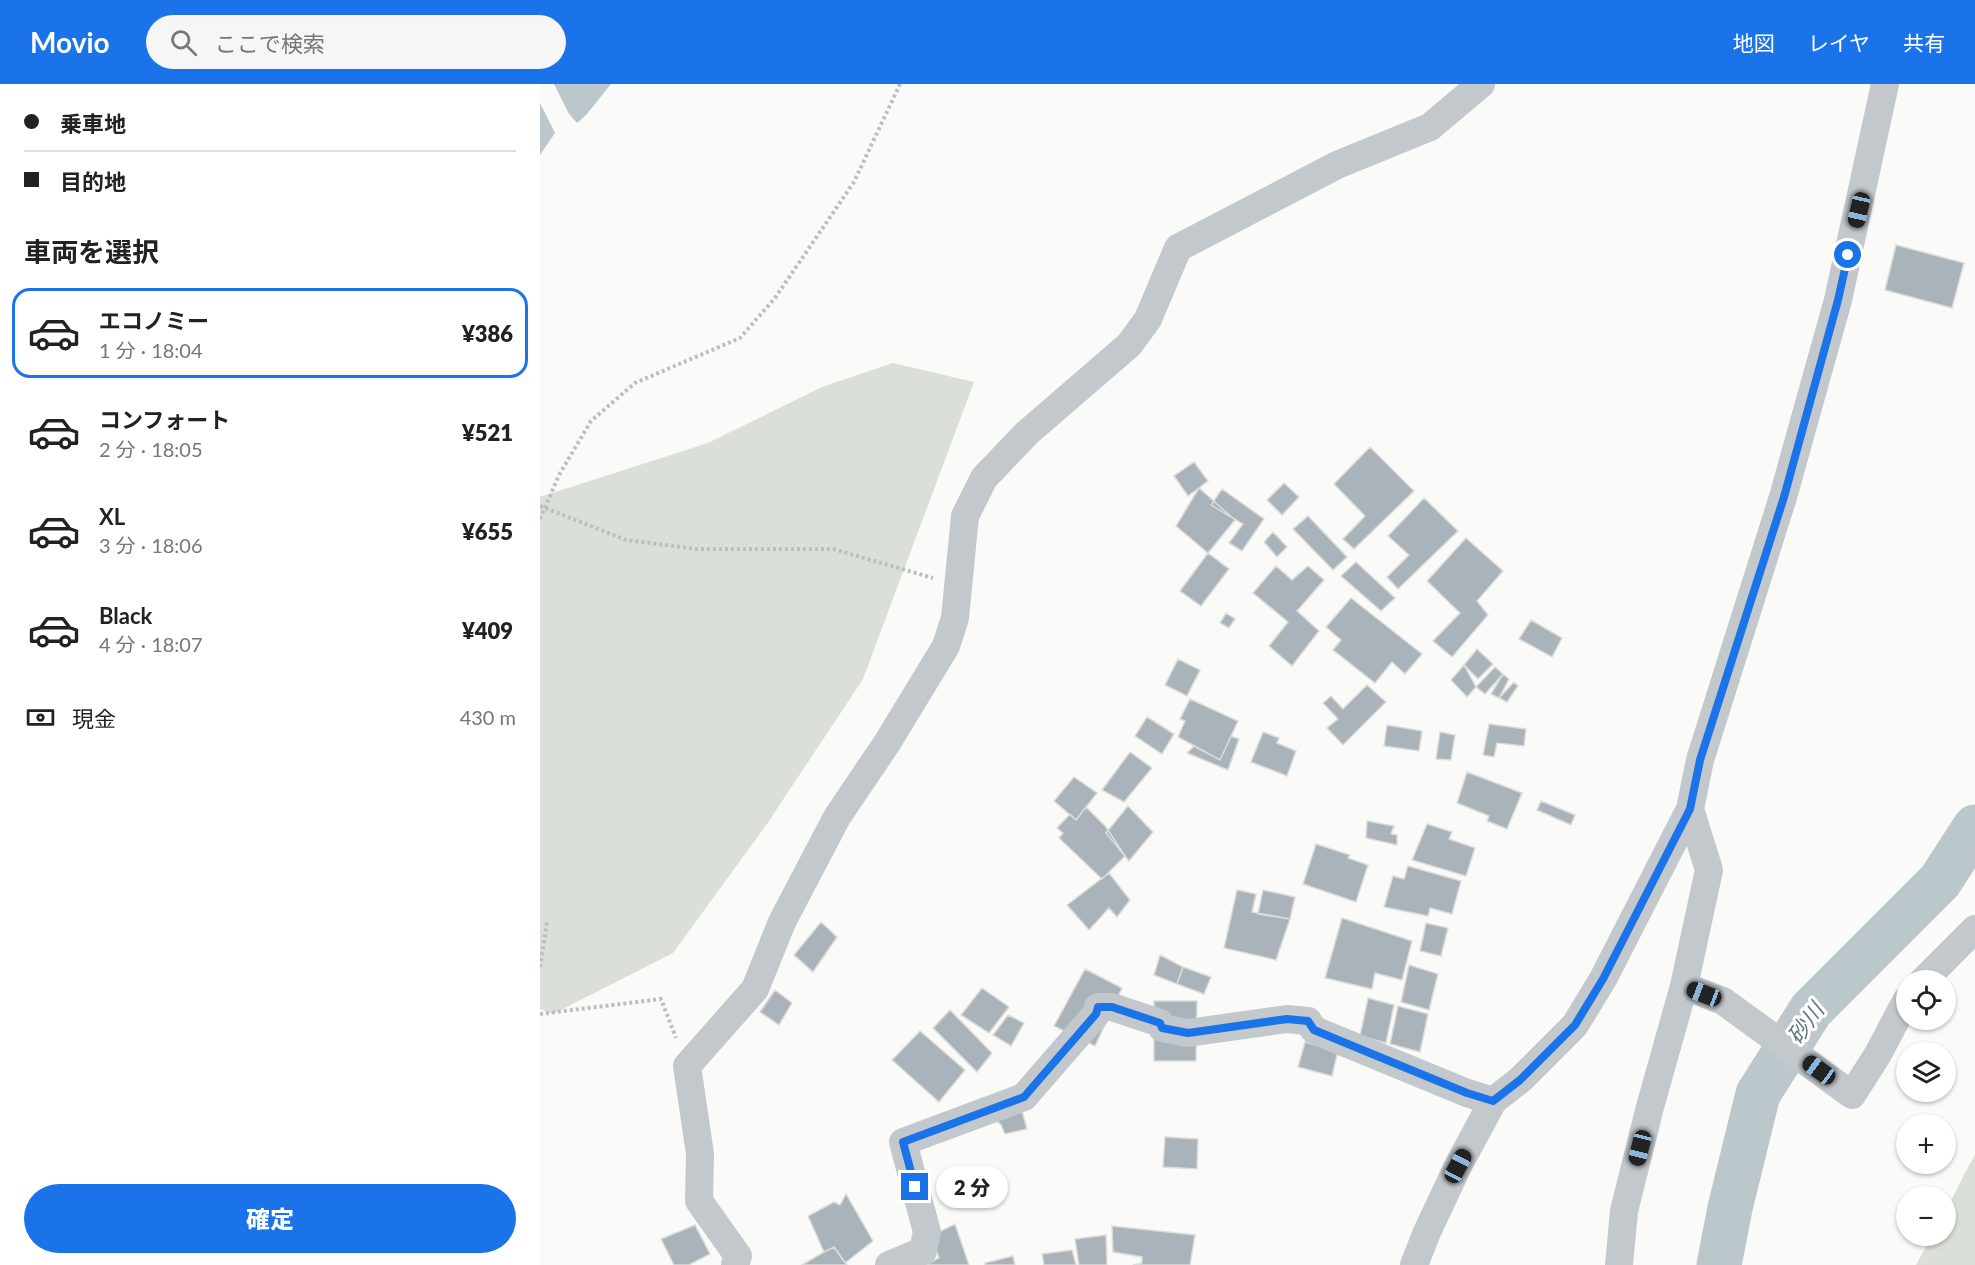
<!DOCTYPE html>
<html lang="ja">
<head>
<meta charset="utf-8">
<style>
  body { margin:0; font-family:Lato,"Noto Sans JP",sans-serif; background:#f6f6f6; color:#222; height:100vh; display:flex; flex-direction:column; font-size:22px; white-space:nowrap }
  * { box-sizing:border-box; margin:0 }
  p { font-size:20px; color:#767676 }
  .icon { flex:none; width:33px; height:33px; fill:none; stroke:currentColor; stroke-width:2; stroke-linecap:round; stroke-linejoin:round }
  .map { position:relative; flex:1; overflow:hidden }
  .side { display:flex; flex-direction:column; background:#fff; width:540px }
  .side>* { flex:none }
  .hud { display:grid; align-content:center; height:132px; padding:0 24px; background:#fff }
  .controls { position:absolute; left:1356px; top:886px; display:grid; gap:12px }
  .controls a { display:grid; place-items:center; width:60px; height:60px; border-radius:50%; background:#fff; box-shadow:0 2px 4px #0004; font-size:30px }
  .end { position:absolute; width:27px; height:27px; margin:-14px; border:8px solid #1a73e8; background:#fff; box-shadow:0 0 0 3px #fff }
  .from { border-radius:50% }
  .bubble { position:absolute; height:42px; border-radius:21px; background:#fff; box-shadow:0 2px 4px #0004; font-size:20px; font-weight:800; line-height:42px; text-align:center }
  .car { position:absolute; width:18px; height:36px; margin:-18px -9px; border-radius:8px; box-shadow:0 0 4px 2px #0007; background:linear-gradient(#222 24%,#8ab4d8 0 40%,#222 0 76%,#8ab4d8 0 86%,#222 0) }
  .hud b { display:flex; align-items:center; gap:21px; height:57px; font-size:22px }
  .hud b+b { border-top:2px solid #e0e0e0 }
  .hud i { width:15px; height:15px; background:#222 }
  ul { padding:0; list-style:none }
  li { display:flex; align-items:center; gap:18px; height:90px; margin:0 12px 9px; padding:0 12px; border:3px solid transparent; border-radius:18px }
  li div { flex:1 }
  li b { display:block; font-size:22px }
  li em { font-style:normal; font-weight:800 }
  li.active { border-color:#1a73e8 }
  li>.icon { width:54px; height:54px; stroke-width:1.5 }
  h2 { padding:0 24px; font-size:27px; line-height:72px }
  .pay { display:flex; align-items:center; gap:15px; height:66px; padding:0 24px; font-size:22px }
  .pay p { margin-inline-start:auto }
  .action { display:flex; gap:12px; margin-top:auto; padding:12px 24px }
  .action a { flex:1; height:69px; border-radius:36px; background:#1a73e8; color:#fff; font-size:24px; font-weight:800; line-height:69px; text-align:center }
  header { display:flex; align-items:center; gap:36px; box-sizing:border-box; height:84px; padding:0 30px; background:#1a73e8; color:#fff }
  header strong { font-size:28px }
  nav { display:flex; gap:33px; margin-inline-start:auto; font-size:21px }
  .search { width:420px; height:54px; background:#f6f6f6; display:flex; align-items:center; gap:15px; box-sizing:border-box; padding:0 21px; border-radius:33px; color:#767676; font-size:22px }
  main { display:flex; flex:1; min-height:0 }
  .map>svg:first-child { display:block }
  .green { fill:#dadfd7 }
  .water { fill:#bbc7cb }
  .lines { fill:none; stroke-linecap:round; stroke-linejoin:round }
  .river { stroke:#bbc7cb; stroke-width:45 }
  .building { fill:#aab3b9; stroke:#dcdcda; stroke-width:1.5 }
  .path { stroke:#bbbfc2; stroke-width:4; stroke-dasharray:3 3; stroke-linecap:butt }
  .street { stroke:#c3c8cc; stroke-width:28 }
  .route { stroke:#1a73e8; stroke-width:8 }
  .labels { text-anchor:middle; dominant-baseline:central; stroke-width:6; stroke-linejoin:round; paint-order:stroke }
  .water-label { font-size:22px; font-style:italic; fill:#60757c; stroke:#fff }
</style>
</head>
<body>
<header>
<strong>Movio</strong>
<div class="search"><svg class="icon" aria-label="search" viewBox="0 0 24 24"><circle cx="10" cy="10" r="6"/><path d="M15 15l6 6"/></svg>ここで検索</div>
<nav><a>地図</a><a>レイヤ</a><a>共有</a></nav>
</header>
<main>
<section class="side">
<div class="hud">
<b><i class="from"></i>乗車地</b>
<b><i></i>目的地</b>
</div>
<h2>車両を選択</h2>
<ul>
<li class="active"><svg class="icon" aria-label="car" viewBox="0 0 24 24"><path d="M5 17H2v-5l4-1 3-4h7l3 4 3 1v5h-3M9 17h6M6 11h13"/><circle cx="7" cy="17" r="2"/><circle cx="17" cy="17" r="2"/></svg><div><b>エコノミー</b><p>1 分 · 18:04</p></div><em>¥386</em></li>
<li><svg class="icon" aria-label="car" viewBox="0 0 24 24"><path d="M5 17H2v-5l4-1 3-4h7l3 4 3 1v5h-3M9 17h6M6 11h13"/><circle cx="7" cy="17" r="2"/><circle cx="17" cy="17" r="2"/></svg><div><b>コンフォート</b><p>2 分 · 18:05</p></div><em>¥521</em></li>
<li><svg class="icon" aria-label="car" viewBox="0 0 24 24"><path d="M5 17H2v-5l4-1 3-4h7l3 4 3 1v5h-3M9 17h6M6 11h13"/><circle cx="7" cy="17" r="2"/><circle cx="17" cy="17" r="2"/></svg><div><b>XL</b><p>3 分 · 18:06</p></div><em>¥655</em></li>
<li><svg class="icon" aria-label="car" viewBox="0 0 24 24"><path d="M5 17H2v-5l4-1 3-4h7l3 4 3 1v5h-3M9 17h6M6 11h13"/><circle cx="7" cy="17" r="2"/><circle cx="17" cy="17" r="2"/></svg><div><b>Black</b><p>4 分 · 18:07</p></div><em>¥409</em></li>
</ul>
<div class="pay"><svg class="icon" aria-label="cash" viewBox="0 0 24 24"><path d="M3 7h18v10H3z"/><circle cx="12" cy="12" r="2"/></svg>現金<p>430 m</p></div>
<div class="action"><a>確定</a></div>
</section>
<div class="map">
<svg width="1435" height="1181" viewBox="0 0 1435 1181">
  <rect width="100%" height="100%" fill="#fafaf8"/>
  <path class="green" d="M 353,279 L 434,298 L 323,595 L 227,740 L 133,869 L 13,930 L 0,925 L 0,413 L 168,359 L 282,303 Z
    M 1435,1070 L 1435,1181 L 1376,1181 L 1392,1152 L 1406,1152 L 1406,1126 Z"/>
  <path class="water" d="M 14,0 L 71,0 L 46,31 L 37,39 L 29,30 Z
    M 0,19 L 15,49 L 0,71 Z"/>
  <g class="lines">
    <path class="river" d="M 1179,1181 L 1190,1124 L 1218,1010 L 1271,926 L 1400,797 L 1435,743"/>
  </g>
  <path class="building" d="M 1356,161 L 1424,179 L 1412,224 L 1345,206 Z
    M 830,363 L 874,407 L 814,465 L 803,455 L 825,432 L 794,400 Z
    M 654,378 L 668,397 L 648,412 L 634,392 Z
    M 744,399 L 759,413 L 742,431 L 727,416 Z
    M 659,404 L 695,436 L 668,469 L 636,442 Z
    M 682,405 L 724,435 L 702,467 L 689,459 L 703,440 L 671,421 Z
    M 884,414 L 918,447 L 858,505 L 847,493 L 869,471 L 848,452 Z
    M 768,432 L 807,473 L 793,486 L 753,445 Z
    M 733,448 L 747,463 L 737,473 L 724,458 Z
    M 926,454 L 963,487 L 937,517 L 948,531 L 912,573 L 893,557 L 920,529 L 887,497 Z
    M 668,469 L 689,485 L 661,522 L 640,507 Z
    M 816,478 L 855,514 L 841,527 L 801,492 Z
    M 736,482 L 752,496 L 768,482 L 784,496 L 757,527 L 779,547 L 752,582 L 729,562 L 748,538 L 713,509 Z
    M 811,514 L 882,570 L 865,590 L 852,578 L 835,599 L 793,566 L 801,556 L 786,543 Z
    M 686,529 L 695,535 L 689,544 L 680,539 Z
    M 991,536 L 1022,554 L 1012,573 L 979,555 Z
    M 937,565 L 953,580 L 938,595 L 924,581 Z
    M 638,575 L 660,586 L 647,612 L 625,601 Z
    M 924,581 L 936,603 L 927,613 L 911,596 Z
    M 955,583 L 963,590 L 945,610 L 936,603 Z
    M 963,590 L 969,595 L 959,614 L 951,610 Z
    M 974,598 L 978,602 L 967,618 L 959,614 Z
    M 827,601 L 846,618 L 803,661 L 787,644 L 798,635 L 783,619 L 791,612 L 803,625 Z
    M 650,615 L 698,637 L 680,676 L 638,653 L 645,637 L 640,635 Z
    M 607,633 L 634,650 L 622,670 L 595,652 Z
    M 949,640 L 986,645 L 984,662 L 957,659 L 954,673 L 943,671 Z
    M 847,641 L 882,647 L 879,667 L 844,662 Z
    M 723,648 L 739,654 L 737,659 L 756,667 L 747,692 L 711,678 Z
    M 900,648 L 915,651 L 911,676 L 896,675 Z
    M 691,652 L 699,655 L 688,686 L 647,669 L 654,662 L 680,676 Z
    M 590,668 L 612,684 L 584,718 L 562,706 Z
    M 927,688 L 982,709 L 967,745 L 947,737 L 949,732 L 917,719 Z
    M 534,693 L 557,709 L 536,736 L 514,717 Z
    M 1001,717 L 1035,731 L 1031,741 L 997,726 Z
    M 588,722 L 613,748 L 589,777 L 566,749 Z
    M 546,723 L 566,743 L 585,772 L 562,795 L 519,754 L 523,749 L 517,744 L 530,730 L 536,736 Z
    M 827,737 L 854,742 L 851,750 L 857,751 L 857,761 L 826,754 Z
    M 887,740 L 912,748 L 909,755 L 935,764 L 926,792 L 872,776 Z
    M 776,760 L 810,771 L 808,774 L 828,781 L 816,818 L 763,800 Z
    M 868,782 L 921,797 L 912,830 L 890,824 L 888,832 L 844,823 L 853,792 L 864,795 Z
    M 569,789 L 590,816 L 577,833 L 569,824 L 549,846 L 527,821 Z
    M 697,806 L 716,810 L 712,828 L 750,835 L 736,876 L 684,864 Z
    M 723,806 L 755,813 L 750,835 L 718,830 Z
    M 802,834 L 872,857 L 862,896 L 835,889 L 832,905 L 785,894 Z
    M 281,838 L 297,853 L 273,888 L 254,871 Z
    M 886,839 L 908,844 L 901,872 L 880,867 Z
    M 620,871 L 643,883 L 637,900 L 614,891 Z
    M 869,881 L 898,890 L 889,926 L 861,918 Z
    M 643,883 L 671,893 L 664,910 L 637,900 Z
    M 545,885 L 582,904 L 555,962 L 514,942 Z
    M 442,904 L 469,923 L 449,949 L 421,931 Z
    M 235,906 L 252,919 L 239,941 L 220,928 Z
    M 828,914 L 854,921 L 846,959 L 820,952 Z
    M 614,917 L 657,917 L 656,977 L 614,977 Z
    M 858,922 L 888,930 L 880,968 L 850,960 Z
    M 410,926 L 452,969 L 437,988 L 393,944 Z
    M 468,931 L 484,939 L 471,962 L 453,951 Z
    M 380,947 L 425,986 L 399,1018 L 352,976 Z
    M 765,958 L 798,967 L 792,992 L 758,983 Z
    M 481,1023 L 487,1045 L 465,1050 L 461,1041 L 447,1027 Z
    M 625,1053 L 658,1055 L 657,1085 L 623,1083 Z
    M 306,1110 L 333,1157 L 305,1179 L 294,1163 L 284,1168 L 268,1132 L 294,1118 L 300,1121 Z
    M 415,1140 L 429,1181 L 386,1181 L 399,1174 L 391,1152 Z
    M 155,1141 L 170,1170 L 149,1181 L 134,1181 L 121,1155 Z
    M 572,1142 L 655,1151 L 650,1181 L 593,1181 L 602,1179 L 602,1173 L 573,1168 Z
    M 566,1151 L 567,1181 L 539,1181 L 535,1155 Z
    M 294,1163 L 307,1181 L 262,1181 L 284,1168 Z
    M 532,1166 L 536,1181 L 504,1181 L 502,1170 Z
    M 473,1172 L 475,1181 L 445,1181 L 445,1179 Z"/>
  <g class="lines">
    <path class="path" d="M 0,422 L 86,456 L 157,465 L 293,465 L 393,494
      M 0,435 L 19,391 L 51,337 L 95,299 L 200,254 L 235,214 L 314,98 L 360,0
      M 0,883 L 7,838
      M 0,930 L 121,915 L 136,954"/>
    <path class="street" d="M 1383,897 L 1435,845
      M 1144,902 L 1183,917 L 1312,1011 L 1338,970 L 1366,917
      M 195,1181 L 198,1172 L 159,1117 L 160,1070 L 147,982 L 215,905 L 242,838 L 297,733 L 347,659 L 406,562 L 415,534 L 425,432 L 444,394 L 487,349 L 589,261 L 608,235 L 638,164 L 797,81 L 890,43 L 941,0
      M 349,1181 L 383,1167 L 387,1148 L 363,1058 L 484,1013 L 556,930 L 558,923 L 572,923 L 620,939 L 622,944 L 648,949 L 747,935 L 768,937 L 774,946 L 927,1009 L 953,1017
      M 874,1181 L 887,1148 L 918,1082 L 953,1017 L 980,996 L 1035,941 L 1063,895 L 1150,725 L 1160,676 L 1243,413 L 1298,216 L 1345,0
      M 1079,1181 L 1084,1127 L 1110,1023 L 1144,902 L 1169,786 L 1150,725"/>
  </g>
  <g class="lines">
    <path class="route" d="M 375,1103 L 363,1058 L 484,1013 L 556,930 L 558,923 L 572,923 L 620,939 L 622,944 L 648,949 L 747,935 L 768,937 L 774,946 L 927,1009 L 953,1017 L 980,996 L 1035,941 L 1063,895 L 1150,725 L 1160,676 L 1244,413 L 1298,216 L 1308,171"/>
  </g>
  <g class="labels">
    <g class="water-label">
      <text transform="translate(1265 939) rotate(-54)">砂川</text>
    </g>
  </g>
</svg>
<div class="controls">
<a><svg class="icon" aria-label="locate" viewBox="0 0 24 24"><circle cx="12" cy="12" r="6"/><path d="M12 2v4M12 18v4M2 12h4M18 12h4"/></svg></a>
<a><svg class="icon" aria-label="layers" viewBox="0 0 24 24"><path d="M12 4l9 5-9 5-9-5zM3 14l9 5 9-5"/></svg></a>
<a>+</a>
<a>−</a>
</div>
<i class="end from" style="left:1308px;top:171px"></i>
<i class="end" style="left:375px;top:1103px"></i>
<div class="bubble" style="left:396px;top:1082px;width:72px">2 分</div>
<i class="car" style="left:1319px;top:126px;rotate:193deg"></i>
<i class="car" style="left:1164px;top:910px;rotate:291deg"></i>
<i class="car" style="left:1279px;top:986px;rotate:306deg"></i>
<i class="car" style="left:1100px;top:1064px;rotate:194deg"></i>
<i class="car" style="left:918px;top:1082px;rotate:28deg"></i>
</div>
</main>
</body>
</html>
